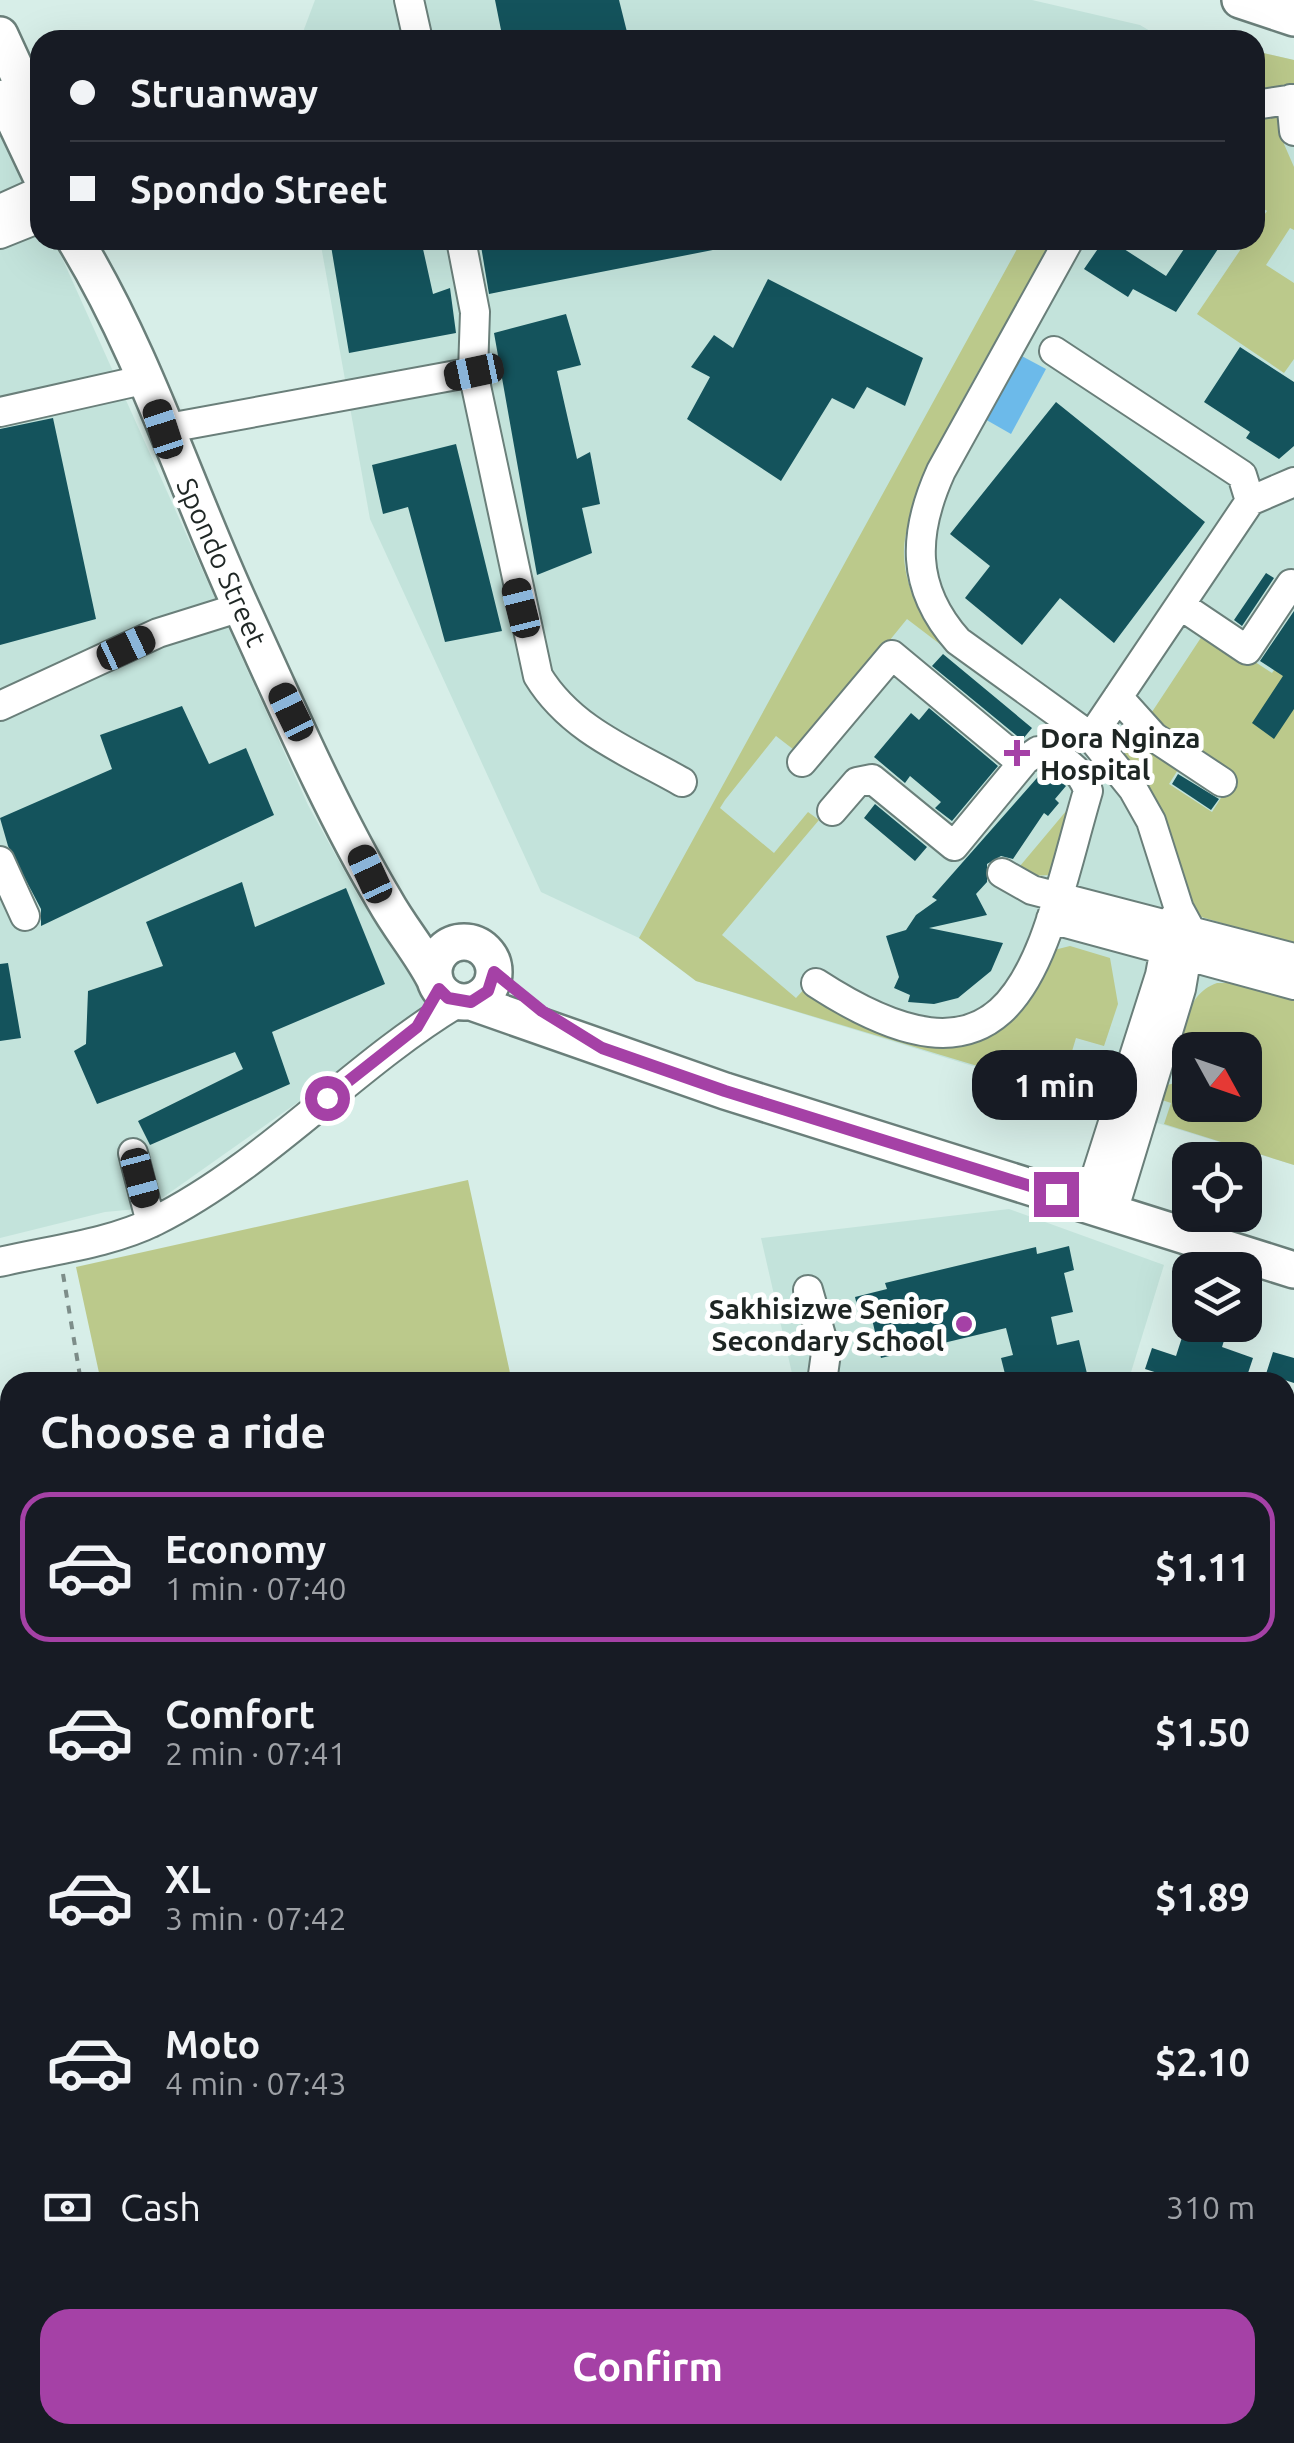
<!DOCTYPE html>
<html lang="en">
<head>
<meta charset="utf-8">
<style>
  body { margin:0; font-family:Ubuntu,sans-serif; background:#20242c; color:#f1f3f6; height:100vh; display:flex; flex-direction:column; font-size:38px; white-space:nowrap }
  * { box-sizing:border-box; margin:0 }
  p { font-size:32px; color:#9ea1a6 }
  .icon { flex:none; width:55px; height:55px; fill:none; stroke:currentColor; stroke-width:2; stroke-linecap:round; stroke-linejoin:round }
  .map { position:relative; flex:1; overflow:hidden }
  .details { position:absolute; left:0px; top:1372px; width:1295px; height:1072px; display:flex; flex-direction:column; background:#171b24; border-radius:30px 30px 0 0; box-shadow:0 10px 40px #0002 }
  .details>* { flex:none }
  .hud { position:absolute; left:30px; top:30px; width:1235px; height:220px; border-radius:30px; box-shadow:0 10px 40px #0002; display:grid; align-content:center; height:220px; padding:0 40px; background:#171b24 }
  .needle { width:65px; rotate:130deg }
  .buttons { position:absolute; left:1172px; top:1032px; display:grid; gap:20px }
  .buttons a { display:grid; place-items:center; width:90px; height:90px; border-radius:20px; background:#171b24; box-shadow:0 10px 40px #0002; font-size:50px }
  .end { position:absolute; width:45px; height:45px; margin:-22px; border:12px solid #a541a6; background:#fff; box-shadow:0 0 0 5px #fff }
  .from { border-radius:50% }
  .bubble { position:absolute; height:70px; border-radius:30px; background:#171b24; box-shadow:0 10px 40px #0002; font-size:32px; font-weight:700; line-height:70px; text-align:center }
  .car { position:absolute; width:30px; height:60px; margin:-30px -15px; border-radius:12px; box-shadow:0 0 8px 2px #0007; background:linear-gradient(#222 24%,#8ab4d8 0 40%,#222 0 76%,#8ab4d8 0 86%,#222 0) }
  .hud b { display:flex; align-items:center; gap:35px; height:95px; font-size:38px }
  .hud b+b { border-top:2px solid #363941 }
  .hud i { width:25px; height:25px; background:#f1f3f6 }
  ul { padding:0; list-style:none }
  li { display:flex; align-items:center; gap:30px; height:150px; margin:0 20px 15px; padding:0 20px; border:5px solid transparent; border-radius:30px }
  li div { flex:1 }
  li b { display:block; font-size:38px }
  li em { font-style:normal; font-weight:700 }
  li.on { border-color:#a541a6 }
  li>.icon { width:90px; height:90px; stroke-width:1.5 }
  h2 { padding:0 40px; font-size:45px; line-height:120px }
  .pay { display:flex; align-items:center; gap:25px; height:110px; padding:0 40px; font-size:38px }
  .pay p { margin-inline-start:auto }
  .button { display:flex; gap:20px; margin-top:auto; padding:20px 40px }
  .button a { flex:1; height:115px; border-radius:30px; background:#a541a6; color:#fff; font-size:40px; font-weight:700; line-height:115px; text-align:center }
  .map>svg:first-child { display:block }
  .built { fill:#c3e3db; fill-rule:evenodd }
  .green { fill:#bbc98b; fill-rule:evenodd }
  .water { fill:#6cbaea }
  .building { fill:#14535c }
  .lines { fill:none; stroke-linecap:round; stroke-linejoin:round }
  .minor-casing { stroke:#6a7f7a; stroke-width:32 }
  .major-casing { stroke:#6a7f7a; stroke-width:40 }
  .path { stroke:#7d8d89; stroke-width:4; stroke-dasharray:8 8; stroke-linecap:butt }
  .minor { stroke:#fff; stroke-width:28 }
  .major { stroke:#fff; stroke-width:35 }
  .route { stroke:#a541a6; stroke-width:12 }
  .poi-dot { fill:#a541a6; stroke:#fff; stroke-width:4 }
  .labels { text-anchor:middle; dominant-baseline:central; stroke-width:10; stroke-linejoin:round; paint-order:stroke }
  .street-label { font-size:28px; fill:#1e2624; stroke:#fff }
  .poi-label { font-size:28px; font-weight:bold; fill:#1e2624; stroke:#fff; text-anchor:start }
</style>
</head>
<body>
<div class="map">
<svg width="1294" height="2443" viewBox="0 0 1294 2443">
  <rect width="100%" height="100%" fill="#d7eee8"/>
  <path class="built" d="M 315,0 L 1032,0 L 1140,25 L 1165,40 L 300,40 Z
    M 1255,51 L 1294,60 L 1294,1165 L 696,981 L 639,938 L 541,892 L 370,519 L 320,240 L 1255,240 ZM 1190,1050 L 1245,1050 L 1245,1105 L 1190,1105 Z
    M 0,127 L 40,210 L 40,240 L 54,240 L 58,249 L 308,805 L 362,903 L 436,986 L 413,1021 L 148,1208 L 105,1212 L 0,1238 Z
    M 1009,1209 L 1164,1265 L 1128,1382 L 794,1382 L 761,1238 Z"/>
  <path class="green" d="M 1255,51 L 1294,60 L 1294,88 L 1255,92 Z
    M 1255,116 L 1275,116 L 1282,121 L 1284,144 L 1294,167 L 1294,230 L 1290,228 L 1266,265 L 1294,283 L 1294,359 L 1284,373 L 1197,314 L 1247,240 L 1255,240 L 1255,228 L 1267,211 L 1255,203 Z
    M 1022,240 L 1054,240 C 1017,307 900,488 904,556 C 906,595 926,623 949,651 L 907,619 L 798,753 L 776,736 L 725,800 L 720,808 L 774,853 L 808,812 L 819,820 L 722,935 L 796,998 L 807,986 L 901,1035 L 1030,996 L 1050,951 L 1070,946 L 1110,958 L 1118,1004 L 1104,1046 L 1076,1038 L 1060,1091 L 696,981 L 639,938 Z
    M 1206,630 L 1272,673 L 1294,640 L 1294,945 L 1195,915 L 1169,832 L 1124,755 L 1139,733 L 1181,765 L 1169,784 L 1212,812 L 1233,779 L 1148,718 Z
    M 1067,810 L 1050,875 L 1032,876 L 1020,866 Z
    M 1217,983 L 1234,983 L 1294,1000 L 1294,1165 L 1164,1124 L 1171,1103 L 1162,1100 L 1167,1085 L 1175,1083 L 1184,1054 L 1179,1044 C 1187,1019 1189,993 1217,983 ZM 1190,1050 L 1245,1050 L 1245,1105 L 1190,1105 Z
    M 468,1180 L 512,1382 L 101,1382 L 76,1267 Z"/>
  <path class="water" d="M 1018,354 L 1046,369 L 1011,434 L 983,418 Z"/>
  <path class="building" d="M 495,0 L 619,0 L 629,40 L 503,40 Z
    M 330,240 L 421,240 L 433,294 L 450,288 L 456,333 L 349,353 Z
    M 480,240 L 728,240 L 728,247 L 489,294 Z
    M 1104,240 L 1110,240 L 1166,276 L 1190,240 L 1224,240 L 1176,312 L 1133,289 L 1128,297 L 1084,269 Z
    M 768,279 L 923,358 L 905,406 L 867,387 L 854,409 L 832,398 L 781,481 L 687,419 L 710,377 L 691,367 L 714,335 L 733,348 Z
    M 566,314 L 581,365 L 557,371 L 577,459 L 590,452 L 600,504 L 582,508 L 592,553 L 537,575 L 494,333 Z
    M 1240,347 L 1294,382 L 1294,446 L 1279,459 L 1246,438 L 1250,432 L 1204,402 Z
    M 1056,402 L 1205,522 L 1114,643 L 1060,598 L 1022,645 L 965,598 L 990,566 L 950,534 Z
    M 53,418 L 96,619 L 0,645 L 0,429 Z
    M 456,444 L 502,631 L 445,642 L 408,507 L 383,514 L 372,465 Z
    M 1266,573 L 1274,578 L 1242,626 L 1234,620 Z
    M 1294,611 L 1294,709 L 1274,739 L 1252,723 L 1283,676 L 1260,661 Z
    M 943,654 L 1032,728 L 1022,740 L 932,666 Z
    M 182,706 L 209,764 L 246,748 L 274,815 L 41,926 L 41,909 L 8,846 L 0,818 L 112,769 L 100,735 Z
    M 929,708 L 998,766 L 952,821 L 935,808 L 941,802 L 910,776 L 905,783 L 874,757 L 911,713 L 919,720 Z
    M 1044,770 L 1066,786 L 1055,799 L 1059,803 L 1048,816 L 1044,813 L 1013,859 L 1001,856 L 987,864 L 987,882 L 976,894 L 987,915 L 929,928 L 1003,943 L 991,971 L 958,998 L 934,1004 L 908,1002 L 910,995 L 894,988 L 899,977 L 886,936 L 906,930 L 916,915 L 937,900 L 932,897 Z
    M 1178,774 L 1219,799 L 1211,810 L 1172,784 Z
    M 875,804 L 927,847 L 915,861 L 864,818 Z
    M 242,882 L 255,927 L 346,888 L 385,984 L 272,1032 L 290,1084 L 150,1145 L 138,1121 L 243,1069 L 235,1052 L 97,1104 L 74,1051 L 86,1044 L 88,991 L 163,966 L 146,922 Z
    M 8,963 L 21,1038 L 0,1041 L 0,964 Z
    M 1073,1051 L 1106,1061 L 1098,1084 L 1066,1074 Z
    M 1069,1246 L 1074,1270 L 1064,1273 L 1073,1312 L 1051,1317 L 1057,1345 L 1079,1340 L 1089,1382 L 1007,1382 L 1001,1358 L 1013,1355 L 1006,1328 L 881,1358 L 872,1319 L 861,1322 L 855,1297 L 887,1289 L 885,1283 L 1036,1247 L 1037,1254 Z
    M 1186,1325 L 1229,1325 L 1222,1347 L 1253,1358 L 1245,1382 L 1186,1382 L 1145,1369 L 1152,1348 L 1176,1356 Z
    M 1273,1352 L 1294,1358 L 1294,1383 L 1266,1374 Z"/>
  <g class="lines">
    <defs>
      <path id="minor" d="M 409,0 L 418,40
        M 1291,99 L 1294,131
        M 1255,105 L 1294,99
        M 0,209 L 40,191
        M 0,234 L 40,218
        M 461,240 L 475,312 L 473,372 L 538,676 C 571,730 629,752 682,782
        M 1069,240 L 941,471 C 913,533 910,587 958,641 L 1091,737 L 1133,789 L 1151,821 L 1179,909 L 1191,931 L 1181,989 L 1113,1212
        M 1054,351 L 1242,475 L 1250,501
        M 0,412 L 147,379
        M 163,429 L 473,372
        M 1180,605 L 1247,650 L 1291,584
        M 1118,697 L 1154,737 L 1222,782
        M 0,706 L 158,633 L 241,607
        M 1091,737 L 1250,501 L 1294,482
        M 802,762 L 892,655 L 1022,763
        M 0,861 L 25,916
        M 1002,873 L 1032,890 L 1294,958
        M 1051,919 L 1294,985
        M 816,983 C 1025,1119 1041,951 1088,791 C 1084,773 1058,751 1038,751 L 1025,760 L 954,846 L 872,779 L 857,782 L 832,811
        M 133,1153 L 151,1223
        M 1087,1204 L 1160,975 L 1169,927 L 1179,909
        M 0,1262 C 50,1250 109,1244 155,1221 C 267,1165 352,1066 459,1002
        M 808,1290 L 826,1353 L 822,1382
        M 0,1538 L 10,1536
        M 0,1614 L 10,1612
        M 1285,1721 L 1294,1691
        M 0,1737 L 10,1735
        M 0,1861 L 10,1859
        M 1285,1895 L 1294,1938
        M 0,1987 L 10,1985
        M 0,2137 L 10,2134
        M 0,2272 L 10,2269
        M 0,2401 L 10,2399
        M 1285,2426 L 1294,2424
        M 307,2435 L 308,2443
        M 483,2435 L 485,2443
        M 515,2443 L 549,2435
        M 1214,2443 L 1249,2435"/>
      <path id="major" d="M 1240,0 L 1294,18
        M 0,35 L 40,122
        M 4,98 L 40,174
        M 75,240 C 145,355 185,485 241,607 C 286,705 330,808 385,901 C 400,928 420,951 434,978
        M434 972a30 30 0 1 1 60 0a30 30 0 1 1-60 0Z
        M 471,1002 L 725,1091 L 1294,1270"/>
    </defs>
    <use href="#minor" class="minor-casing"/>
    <use href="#major" class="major-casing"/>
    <path class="path" d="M 63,1274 L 81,1382"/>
    <use href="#minor" class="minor"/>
    <use href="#major" class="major"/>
  </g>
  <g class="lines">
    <path class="route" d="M 327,1098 L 417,1027 L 439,989 L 448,998 L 471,1002 L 488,991 L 494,972 L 542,1011 L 602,1048 L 725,1091 L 1056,1194"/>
  </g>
  <g class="poi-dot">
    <path d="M1012 738h10v10h10v10h-10v10h-10v-10h-10v-10h10z"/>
    <circle cx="964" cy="1324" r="10"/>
  </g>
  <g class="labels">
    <g class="street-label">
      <text transform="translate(222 562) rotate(66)">Spondo Street</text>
    </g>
    <g class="poi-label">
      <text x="1040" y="737">Dora Nginza<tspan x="1040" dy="32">Hospital</tspan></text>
      <text x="944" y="1308" text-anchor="end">Sakhisizwe Senior<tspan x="944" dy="32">Secondary School</tspan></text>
    </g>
  </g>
</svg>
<div class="buttons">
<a><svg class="needle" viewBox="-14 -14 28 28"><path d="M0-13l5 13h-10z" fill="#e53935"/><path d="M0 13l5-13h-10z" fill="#9ea1a6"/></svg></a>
<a><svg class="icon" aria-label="locate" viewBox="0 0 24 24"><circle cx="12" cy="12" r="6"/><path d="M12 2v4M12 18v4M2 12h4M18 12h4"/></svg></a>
<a><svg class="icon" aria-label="layers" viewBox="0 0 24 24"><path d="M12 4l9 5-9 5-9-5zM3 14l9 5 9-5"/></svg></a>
</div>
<i class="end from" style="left:327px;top:1098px"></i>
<i class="end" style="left:1056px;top:1194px"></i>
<div class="bubble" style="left:972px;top:1050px;width:165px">1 min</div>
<i class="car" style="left:474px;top:372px;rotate:258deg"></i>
<i class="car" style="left:163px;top:429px;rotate:342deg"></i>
<i class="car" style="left:521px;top:608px;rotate:346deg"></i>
<i class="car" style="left:126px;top:648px;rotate:65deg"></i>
<i class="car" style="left:291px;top:712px;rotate:334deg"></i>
<i class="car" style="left:370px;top:874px;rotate:335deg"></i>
<i class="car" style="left:140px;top:1178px;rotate:165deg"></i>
<div class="hud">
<b><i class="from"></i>Struanway</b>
<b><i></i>Spondo Street</b>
</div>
<section class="details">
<h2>Choose a ride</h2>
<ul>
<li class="on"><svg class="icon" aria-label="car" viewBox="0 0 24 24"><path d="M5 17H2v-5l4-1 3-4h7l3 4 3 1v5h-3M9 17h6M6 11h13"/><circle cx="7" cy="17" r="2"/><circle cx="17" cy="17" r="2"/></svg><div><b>Economy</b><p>1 min · 07:40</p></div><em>$1.11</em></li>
<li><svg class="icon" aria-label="car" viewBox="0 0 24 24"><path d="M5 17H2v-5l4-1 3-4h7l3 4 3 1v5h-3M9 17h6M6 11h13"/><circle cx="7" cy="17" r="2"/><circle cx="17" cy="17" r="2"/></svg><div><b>Comfort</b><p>2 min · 07:41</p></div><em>$1.50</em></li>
<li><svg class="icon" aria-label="car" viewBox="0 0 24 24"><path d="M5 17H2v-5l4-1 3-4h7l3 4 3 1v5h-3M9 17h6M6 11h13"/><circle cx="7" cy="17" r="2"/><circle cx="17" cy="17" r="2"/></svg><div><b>XL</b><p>3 min · 07:42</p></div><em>$1.89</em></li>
<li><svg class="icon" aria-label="car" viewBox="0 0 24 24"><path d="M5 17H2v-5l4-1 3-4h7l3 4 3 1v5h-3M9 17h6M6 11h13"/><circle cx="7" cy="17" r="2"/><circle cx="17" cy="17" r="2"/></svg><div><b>Moto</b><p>4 min · 07:43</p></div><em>$2.10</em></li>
</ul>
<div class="pay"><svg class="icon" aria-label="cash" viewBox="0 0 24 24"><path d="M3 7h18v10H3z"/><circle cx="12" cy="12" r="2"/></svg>Cash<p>310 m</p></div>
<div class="button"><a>Confirm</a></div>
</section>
</div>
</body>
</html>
